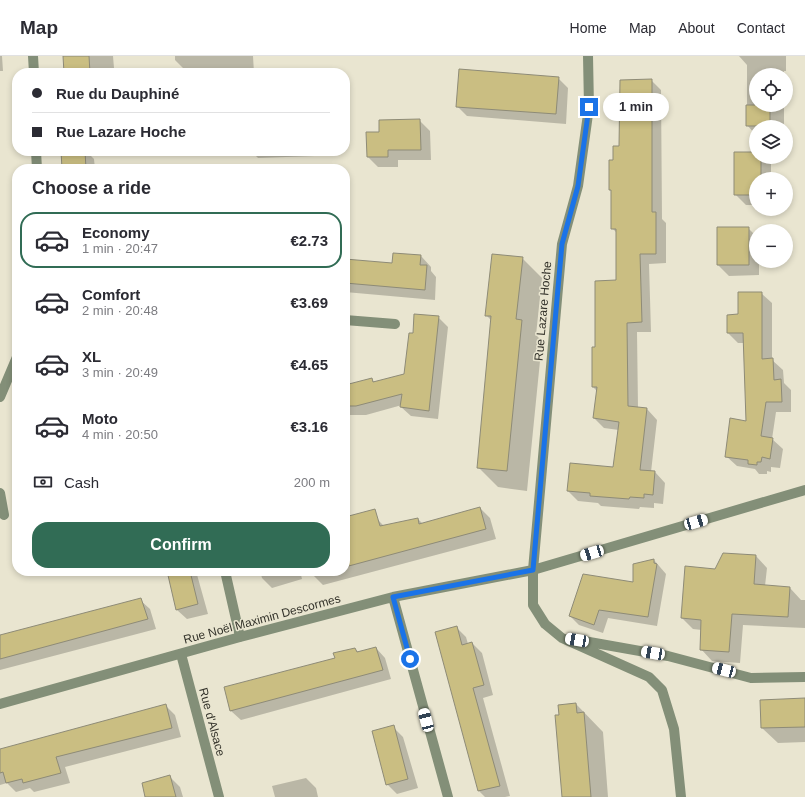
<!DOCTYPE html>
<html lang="en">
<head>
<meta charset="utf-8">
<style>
  body { margin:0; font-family:Arial,sans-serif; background:#f2f2f3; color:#2b2b33; height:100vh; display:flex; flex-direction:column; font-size:15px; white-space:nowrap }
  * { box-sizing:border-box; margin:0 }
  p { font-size:13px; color:#7c7c81 }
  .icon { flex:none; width:22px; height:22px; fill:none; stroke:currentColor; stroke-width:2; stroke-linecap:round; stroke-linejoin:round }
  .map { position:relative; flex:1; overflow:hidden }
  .side { position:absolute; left:12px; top:108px; width:338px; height:412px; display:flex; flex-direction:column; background:#fff; border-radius:16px; box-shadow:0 2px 6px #0003 }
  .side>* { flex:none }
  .top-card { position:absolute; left:12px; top:12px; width:338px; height:88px; border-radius:16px; box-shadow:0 2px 6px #0003; display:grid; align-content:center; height:88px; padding:0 20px; background:#fff }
  .buttons { position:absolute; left:749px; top:12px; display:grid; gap:8px }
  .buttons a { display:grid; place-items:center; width:44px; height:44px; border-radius:50%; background:#fff; box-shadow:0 2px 6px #0003; font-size:20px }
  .end { position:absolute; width:18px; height:18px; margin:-9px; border:5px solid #1a73e8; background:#fff; box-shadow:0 0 0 2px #fff }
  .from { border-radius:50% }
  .bubble { position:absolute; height:28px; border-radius:14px; background:#fff; box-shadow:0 2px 6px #0003; font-size:13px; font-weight:700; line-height:28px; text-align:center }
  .car { position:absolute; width:12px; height:24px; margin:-12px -6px; border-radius:5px; box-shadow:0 0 3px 1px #0007; background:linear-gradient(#fff 24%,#345 0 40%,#fff 0 76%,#345 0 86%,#fff 0) }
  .top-card b { display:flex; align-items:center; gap:14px; height:38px; font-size:15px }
  .top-card b+b { border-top:1px solid #e1e1e2 }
  .top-card i { width:10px; height:10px; background:#2b2b33 }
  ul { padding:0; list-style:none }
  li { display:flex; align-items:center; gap:12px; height:56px; margin:0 8px 6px; padding:0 12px; border:2px solid transparent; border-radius:16px }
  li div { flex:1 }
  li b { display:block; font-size:15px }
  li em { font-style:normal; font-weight:700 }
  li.active { border-color:#316c55 }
  li>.icon { width:36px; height:36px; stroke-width:1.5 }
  h2 { padding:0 20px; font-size:18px; line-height:48px }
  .pay { display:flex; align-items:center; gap:10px; height:44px; padding:0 20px; font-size:15px }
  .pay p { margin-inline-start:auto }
  .button { display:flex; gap:8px; margin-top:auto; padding:8px 20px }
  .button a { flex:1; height:46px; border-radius:16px; background:#316c55; color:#fff; font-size:16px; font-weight:700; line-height:46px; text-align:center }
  header { display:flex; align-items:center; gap:24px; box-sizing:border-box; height:56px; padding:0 20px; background:#fff; border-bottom:1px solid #e1e1e2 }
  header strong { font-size:19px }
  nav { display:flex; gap:22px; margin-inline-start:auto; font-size:14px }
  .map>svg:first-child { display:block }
  .shadow { fill:#0003 }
  .building { fill:#cabe82; stroke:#8e8b77 }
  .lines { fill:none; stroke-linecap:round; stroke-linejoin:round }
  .minor { stroke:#838f78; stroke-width:10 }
  .route { stroke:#1a73e8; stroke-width:5 }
  .labels { text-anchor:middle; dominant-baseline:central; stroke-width:3; stroke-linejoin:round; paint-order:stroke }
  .street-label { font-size:12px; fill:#33322a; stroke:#e9e5d0 }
</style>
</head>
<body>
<header>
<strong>Map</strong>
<nav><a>Home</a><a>Map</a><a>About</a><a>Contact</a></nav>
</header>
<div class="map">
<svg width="805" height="741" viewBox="0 0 805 741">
  <rect width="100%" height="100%" fill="#e9e5d0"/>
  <path class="shadow" d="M 0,0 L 2,0 L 3,15 L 0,15 Z
    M 67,0 L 113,0 L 114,12 L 77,13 Z
    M 175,0 L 253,0 L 254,17 L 188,17 L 175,4 Z
    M 739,0 L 786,0 L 786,15 L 784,15 L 784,19 L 756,19 L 756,49 L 784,49 L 784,71 L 756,71 L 756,79 L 747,69 L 747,9 Z
    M 558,22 L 568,32 L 566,68 L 467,60 L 457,50 Z
    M 651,24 L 661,34 L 662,163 L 666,167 L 666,207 L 649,208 L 651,276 L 637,276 L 638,352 L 647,353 L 657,364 L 651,416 L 655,416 L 665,427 L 663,448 L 654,447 L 654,452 L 640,451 L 639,453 L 601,450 L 598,447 L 578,445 L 568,435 L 614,412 L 619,374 L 604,372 L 594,362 L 598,336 L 593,331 L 596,292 L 617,225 L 617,177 L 612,172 L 612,136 L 610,134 L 614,105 Z
    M 419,64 L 430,75 L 431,104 L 398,104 L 398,111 L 378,111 L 368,101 L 380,77 Z
    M 62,95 L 86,95 L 94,103 L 95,113 L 60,113 L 63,112 Z
    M 251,95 L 314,95 L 315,100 L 258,102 Z
    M 756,97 L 756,101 L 764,101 L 771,108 L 771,123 L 756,123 L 756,149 L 746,149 L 735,138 Z
    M 718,172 L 748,172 L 756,180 L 756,205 L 759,205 L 759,219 L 729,220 L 718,209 Z
    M 421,200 L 431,211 L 431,215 L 436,221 L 435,244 L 345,236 L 345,204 L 393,208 Z
    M 522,202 L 542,222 L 536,279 L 542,285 L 527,435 L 498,431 L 478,411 L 492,265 L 486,259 Z
    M 761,237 L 772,247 L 772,304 L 783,314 L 784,327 L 791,334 L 791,356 L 776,356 L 772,383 L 783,393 L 780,412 L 771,411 L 771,416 L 767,415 L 767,418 L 759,418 L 755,413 L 737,410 L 726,400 L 747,366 L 744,287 L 738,287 L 728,277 L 739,259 Z
    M 438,261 L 448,271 L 438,363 L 411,360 L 401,351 L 402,349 L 366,359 L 345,359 L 345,330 L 371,323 L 375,327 L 405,319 L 414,278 Z
    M 480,452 L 490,462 L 496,483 L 323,529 L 313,519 L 312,515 L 345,515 L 345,473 L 378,464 L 384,470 L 418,463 L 423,468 Z
    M 756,500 L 767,512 L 765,530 L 790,532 L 801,544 L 805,544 L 805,572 L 743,569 L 740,607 L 712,605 L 701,593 L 702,574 L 693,573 L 682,562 L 716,514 Z
    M 654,504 L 666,518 L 657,570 L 608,562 L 603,577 L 579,569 L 570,560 L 634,527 Z
    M 168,515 L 196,515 L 208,558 L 187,563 L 177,554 Z
    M 260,515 L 300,515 L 302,523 L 272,532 L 262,522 Z
    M 140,544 L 150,553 L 156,573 L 0,614 L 0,580 Z
    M 456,571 L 466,581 L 468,588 L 472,587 L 482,597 L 493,639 L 483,642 L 510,740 L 505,741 L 485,741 L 479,735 L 437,576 Z
    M 376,592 L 385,602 L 391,623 L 241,664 L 231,655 L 225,632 L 336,603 L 355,593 L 359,597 Z
    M 805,643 L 805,686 L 778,687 L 762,672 Z
    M 576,648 L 603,676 L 608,741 L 563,741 L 560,659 Z
    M 165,649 L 175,659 L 181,681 L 65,711 L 70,727 L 34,736 L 30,732 L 16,736 L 7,727 L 0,729 L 0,694 Z
    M 393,671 L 403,681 L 418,732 L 397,738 L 387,728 Z
    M 169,720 L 180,731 L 183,741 L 153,741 Z
    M 306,722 L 316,732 L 318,741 L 275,741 L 272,730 Z"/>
  <path class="building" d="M 63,0 L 89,0 L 90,17 L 64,17 Z
    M 459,13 L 559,21 L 556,58 L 456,51 Z
    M 652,23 L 652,156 L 656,156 L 656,198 L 640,198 L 642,266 L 627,267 L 628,350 L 647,352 L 640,414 L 655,415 L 653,439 L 644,438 L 644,442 L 630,441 L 629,443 L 590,440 L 590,437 L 567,435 L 570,407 L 613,411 L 619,366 L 593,362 L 597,331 L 592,331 L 592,291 L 595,291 L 595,225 L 616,224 L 616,173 L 611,173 L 611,134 L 609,134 L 609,104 L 613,104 L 613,90 L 619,90 L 620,24 Z
    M 746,49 L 770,49 L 770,70 L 746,70 Z
    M 420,63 L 421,94 L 388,94 L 388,101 L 367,101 L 366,76 L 379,76 L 379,64 Z
    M 61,95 L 85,95 L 86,113 L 62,113 Z
    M 734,96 L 756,96 L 756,101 L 761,101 L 761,123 L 756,123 L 756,139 L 734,139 Z
    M 717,171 L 749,171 L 749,209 L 717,209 Z
    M 393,197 L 421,199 L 420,209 L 427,209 L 425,234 L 345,227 L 345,203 L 392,207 Z
    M 492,198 L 523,201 L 516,263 L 522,264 L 507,415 L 477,412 L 491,260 L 485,260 Z
    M 738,236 L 762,236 L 762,303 L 773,302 L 774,324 L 781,323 L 782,346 L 766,346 L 761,380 L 773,382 L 770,403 L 762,401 L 761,406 L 757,406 L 757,409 L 748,408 L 748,404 L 725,401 L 730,362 L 746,365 L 743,277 L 727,277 L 727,259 L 738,258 Z
    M 414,258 L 439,260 L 429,355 L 400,351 L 402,338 L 356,350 L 345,350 L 345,329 L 372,322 L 373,326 L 404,318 L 409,277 L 413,277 Z
    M 480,451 L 486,473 L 345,511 L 345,461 L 375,453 L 380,470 L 418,462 L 419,468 Z
    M 723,497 L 756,499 L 754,528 L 790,531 L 788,561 L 732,558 L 729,596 L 700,594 L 701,564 L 681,562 L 685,510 L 715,513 Z
    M 654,503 L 654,507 L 657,508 L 648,561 L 599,554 L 594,569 L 569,560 L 583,518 L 633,526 L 633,508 Z
    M 167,515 L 190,515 L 198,548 L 176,554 Z
    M 141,542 L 148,563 L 0,603 L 0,579 Z
    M 457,570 L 462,589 L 472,586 L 484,629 L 473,632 L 500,730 L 478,735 L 435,576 Z
    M 376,591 L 383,614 L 230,655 L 224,631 L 335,602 L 333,597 L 355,592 L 357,596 Z
    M 805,642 L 805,671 L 761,672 L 760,644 Z
    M 576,647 L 577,657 L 584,656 L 591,741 L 562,741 L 555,659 L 559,659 L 558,649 Z
    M 166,648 L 172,672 L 56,701 L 61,717 L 23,727 L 22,723 L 6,727 L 3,716 L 0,717 L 0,693 Z
    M 394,669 L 408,723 L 386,729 L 372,675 Z
    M 170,719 L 176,741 L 145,741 L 142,727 Z"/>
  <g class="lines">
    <path class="minor" d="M 33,0 L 34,17
      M 588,0 L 589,51 L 578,130 L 562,188 L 558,232 L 533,514 L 533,549 L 545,568 L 562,582 L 649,621 L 662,634 L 674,673 L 681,741
      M 36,95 L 37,113
      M 345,264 L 395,268
      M 0,341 L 17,301
      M 0,437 L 4,459
      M 225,515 L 240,581
      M 393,541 L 448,741
      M 578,584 L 668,600 L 751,622 L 805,621
      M 181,598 L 219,741
      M 0,648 L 240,581 L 393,541 L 533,514 L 805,434"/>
  </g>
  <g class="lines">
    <path class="route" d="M 410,603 L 393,541 L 533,514 L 558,232 L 562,188 L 578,130 L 589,51"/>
  </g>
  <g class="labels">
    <g class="street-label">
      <text transform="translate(543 255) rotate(-85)">Rue Lazare Hoche</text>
      <text transform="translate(262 563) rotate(-15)">Rue Noël Maximin Descormes</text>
      <text transform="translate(212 666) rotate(75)">Rue d'Alsace</text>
    </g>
  </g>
</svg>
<div class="buttons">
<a><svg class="icon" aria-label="locate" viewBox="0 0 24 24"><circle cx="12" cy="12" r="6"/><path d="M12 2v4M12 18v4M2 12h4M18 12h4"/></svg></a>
<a><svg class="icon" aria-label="layers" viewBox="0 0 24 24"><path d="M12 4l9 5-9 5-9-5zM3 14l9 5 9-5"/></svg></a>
<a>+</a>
<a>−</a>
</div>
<i class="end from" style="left:410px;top:603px"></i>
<i class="end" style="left:589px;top:51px"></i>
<div class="bubble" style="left:603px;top:37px;width:66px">1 min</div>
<i class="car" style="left:696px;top:466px;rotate:74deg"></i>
<i class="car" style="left:592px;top:497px;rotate:253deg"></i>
<i class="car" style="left:577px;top:584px;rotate:280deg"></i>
<i class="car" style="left:653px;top:597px;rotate:280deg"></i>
<i class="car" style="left:724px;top:614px;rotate:285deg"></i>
<i class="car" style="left:426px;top:664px;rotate:345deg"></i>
<div class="top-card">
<b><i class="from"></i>Rue du Dauphiné</b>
<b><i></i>Rue Lazare Hoche</b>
</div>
<section class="side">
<h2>Choose a ride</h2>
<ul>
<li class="active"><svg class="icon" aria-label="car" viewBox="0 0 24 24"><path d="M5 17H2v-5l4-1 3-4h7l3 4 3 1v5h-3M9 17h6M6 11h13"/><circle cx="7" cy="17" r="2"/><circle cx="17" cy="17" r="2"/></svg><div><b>Economy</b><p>1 min · 20:47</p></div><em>€2.73</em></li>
<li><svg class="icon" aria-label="car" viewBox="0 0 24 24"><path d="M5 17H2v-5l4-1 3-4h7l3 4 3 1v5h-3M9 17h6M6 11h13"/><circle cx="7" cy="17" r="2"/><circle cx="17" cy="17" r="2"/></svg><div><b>Comfort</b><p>2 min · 20:48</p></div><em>€3.69</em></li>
<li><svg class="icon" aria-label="car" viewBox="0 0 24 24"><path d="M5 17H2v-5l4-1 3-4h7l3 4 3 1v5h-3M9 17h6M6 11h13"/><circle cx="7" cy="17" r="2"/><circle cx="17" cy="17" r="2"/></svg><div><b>XL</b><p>3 min · 20:49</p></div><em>€4.65</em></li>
<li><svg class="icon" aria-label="car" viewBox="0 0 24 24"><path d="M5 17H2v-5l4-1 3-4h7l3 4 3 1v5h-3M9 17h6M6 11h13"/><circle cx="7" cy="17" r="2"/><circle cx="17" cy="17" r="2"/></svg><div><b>Moto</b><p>4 min · 20:50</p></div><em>€3.16</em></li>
</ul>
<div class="pay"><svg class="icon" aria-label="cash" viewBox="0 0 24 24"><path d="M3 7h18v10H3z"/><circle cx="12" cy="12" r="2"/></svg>Cash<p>200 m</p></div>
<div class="button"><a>Confirm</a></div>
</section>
</div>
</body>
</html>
